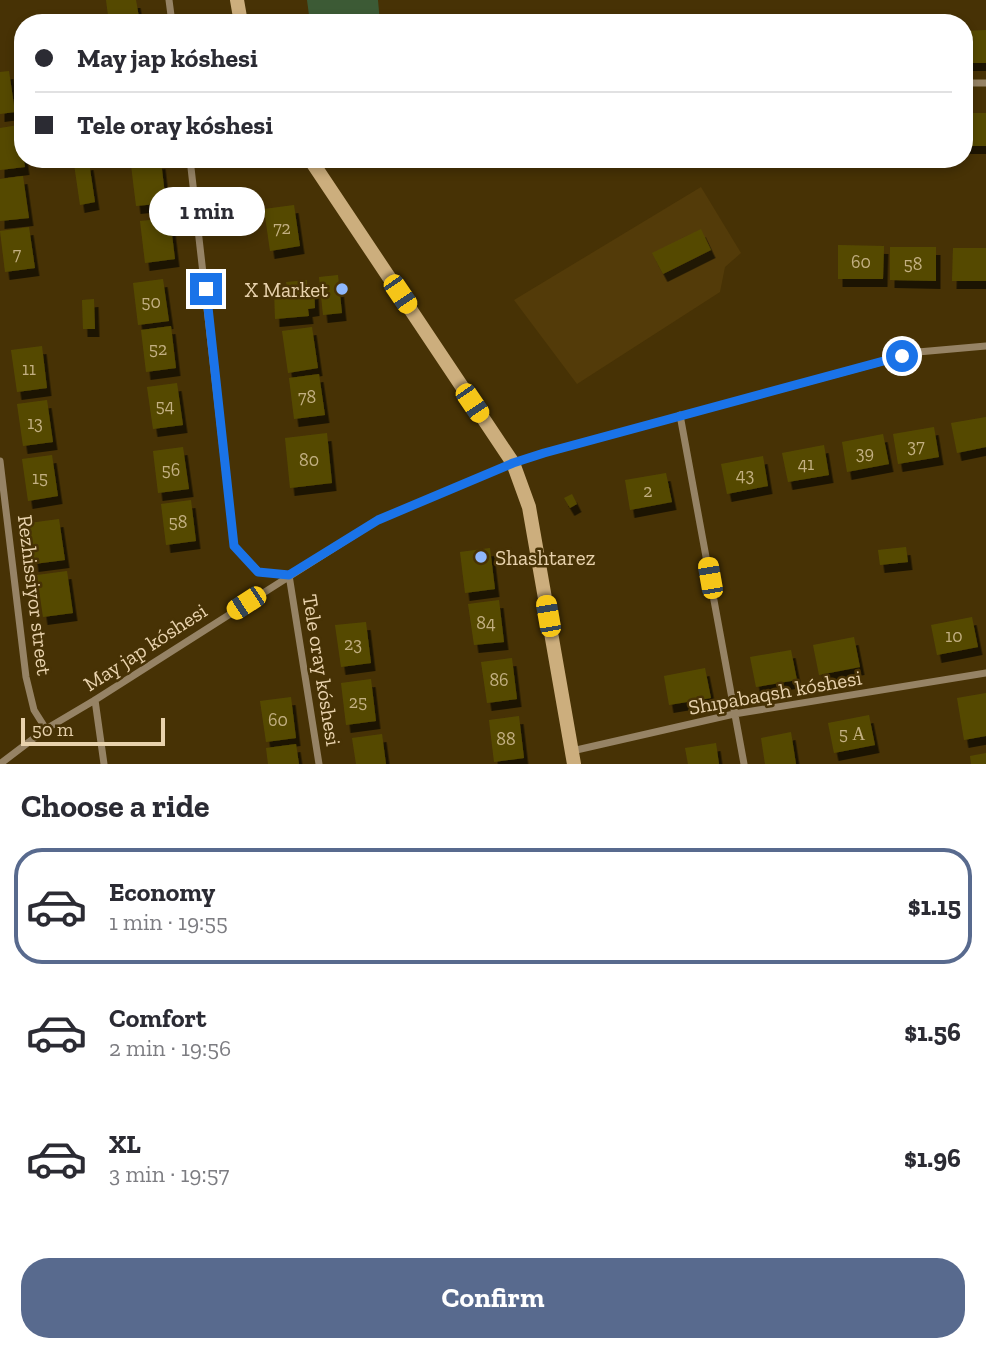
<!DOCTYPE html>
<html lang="en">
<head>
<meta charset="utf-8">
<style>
  body { margin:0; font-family:"Zilla Slab",serif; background:#f2f2f3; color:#2b2b33; height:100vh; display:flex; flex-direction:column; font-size:26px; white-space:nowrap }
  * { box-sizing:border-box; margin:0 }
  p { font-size:23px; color:#7c7c81 }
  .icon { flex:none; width:38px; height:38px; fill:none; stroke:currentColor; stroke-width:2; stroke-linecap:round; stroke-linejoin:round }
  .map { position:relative; height:764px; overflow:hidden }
  .side { display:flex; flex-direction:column; background:#fff; flex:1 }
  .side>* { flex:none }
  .top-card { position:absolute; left:14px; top:14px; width:959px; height:154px; border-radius:28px; box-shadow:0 4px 10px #0003; display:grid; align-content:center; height:154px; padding:0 21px; background:#fff }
  .scale { position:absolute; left:21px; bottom:18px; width:144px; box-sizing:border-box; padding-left:7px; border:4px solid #e8d2ad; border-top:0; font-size:19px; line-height:24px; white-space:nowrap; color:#e8d2ad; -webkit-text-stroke:5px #473205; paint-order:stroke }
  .end { position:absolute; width:32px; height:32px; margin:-16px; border:9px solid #1a73e8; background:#fff; box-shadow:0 0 0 4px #fff }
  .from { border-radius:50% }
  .bubble { position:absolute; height:49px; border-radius:24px; background:#fff; box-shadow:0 4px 10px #0003; font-size:23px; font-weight:700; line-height:49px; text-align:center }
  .car { position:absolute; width:21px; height:42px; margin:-21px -10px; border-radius:9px; box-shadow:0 0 5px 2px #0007; background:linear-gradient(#f5c518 24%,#345 0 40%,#f5c518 0 76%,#345 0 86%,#f5c518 0) }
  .top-card b { display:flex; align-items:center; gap:24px; height:66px; font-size:26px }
  .top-card b+b { border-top:2px solid #e1e1e2 }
  .top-card i { width:18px; height:18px; background:#2b2b33 }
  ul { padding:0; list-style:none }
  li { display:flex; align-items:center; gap:21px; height:116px; margin:0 14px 10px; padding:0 7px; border:4px solid transparent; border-radius:28px }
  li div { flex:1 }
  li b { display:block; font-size:26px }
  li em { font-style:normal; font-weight:700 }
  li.active { border-color:#586a8e }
  li>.icon { width:63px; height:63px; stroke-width:1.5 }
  h2 { padding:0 21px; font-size:32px; line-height:84px }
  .action { display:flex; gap:14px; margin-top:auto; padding:14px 21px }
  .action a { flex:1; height:80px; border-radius:28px; background:#586a8e; color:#fff; font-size:28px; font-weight:700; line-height:80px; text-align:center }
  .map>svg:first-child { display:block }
  .built { fill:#533b09 }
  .green { fill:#3c5a35 }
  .building { fill:#554a02; filter:url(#shadow) }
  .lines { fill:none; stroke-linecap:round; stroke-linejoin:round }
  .street { stroke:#968365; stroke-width:7 }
  .secondary { stroke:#ccae7d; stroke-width:14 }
  .route { stroke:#1a73e8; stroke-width:9 }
  .poi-dot { fill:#8fb8fd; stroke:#473205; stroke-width:2.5 }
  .labels { text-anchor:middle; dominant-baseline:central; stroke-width:5; stroke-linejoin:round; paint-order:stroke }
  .number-label { font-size:18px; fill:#c3b082 }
  .poi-label { font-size:21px; fill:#e8d2ad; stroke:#473205; text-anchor:end }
  .street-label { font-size:21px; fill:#e8d2ad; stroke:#473205 }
</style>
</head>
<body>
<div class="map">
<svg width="986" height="764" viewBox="0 0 986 764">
  <defs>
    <filter id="shadow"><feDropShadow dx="4.5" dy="8" stdDeviation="0" flood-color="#0009"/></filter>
  </defs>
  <rect width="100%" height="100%" fill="#473205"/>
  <path class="built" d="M 701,187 L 741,253 L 725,267 L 720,292 L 577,384 L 514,300 Z"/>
  <path class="green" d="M 307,0 L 378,0 L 380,23 L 310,23 Z"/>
  <path class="building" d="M 106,0 L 136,0 L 140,23 L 109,23 Z
    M 986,30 L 986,63 L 964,63 L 964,31 Z
    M 9,71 L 15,112 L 0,114 L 0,72 Z
    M 964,113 L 986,113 L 986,146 L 964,146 Z
    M 19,125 L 25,167 L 0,170 L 0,128 Z
    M 161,161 L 166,203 L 136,206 L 131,165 Z
    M 89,162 L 95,202 L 80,205 L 74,164 Z
    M 23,176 L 29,218 L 0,221 L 0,179 Z
    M 294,205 L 300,246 L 270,251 L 264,209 Z
    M 170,218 L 175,259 L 145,263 L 140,221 Z
    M 29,227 L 35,268 L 5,272 L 0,231 Z
    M 701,229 L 711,250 L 663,274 L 652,253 Z
    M 838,245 L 884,246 L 883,279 L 838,279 Z
    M 890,247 L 936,247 L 936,281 L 890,280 Z
    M 953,248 L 986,248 L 986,281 L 952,281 Z
    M 338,275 L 342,313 L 323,315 L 319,277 Z
    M 163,279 L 169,321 L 138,325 L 133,283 Z
    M 307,280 L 307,289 L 314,288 L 315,308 L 308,309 L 309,316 L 275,319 L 274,289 L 287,288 L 286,282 Z
    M 94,299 L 95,329 L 83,329 L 82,300 Z
    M 171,326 L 176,368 L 146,372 L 141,330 Z
    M 312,327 L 318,368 L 288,373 L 282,331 Z
    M 42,346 L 47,388 L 17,392 L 11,350 Z
    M 319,374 L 325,415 L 294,419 L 289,378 Z
    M 177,383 L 183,425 L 153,429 L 147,387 Z
    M 47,400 L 53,442 L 23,446 L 17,404 Z
    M 986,417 L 986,447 L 957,453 L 951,423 Z
    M 934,427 L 939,457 L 898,464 L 893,434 Z
    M 327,433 L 332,483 L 290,488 L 285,438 Z
    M 883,434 L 889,464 L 847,472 L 842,442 Z
    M 824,445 L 829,475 L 788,482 L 782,453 Z
    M 183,447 L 189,489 L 158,493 L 153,451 Z
    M 52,455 L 58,496 L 28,501 L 22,459 Z
    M 763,456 L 768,486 L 727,494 L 721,464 Z
    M 666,473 L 672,502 L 630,510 L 625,480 Z
    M 572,494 L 577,504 L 570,508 L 564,498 Z
    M 191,500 L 196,541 L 166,545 L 161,504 Z
    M 59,519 L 65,560 L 34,564 L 29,523 Z
    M 906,547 L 908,562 L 880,565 L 878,550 Z
    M 490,548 L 495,589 L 465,593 L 460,552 Z
    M 67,571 L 73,613 L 43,617 L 37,575 Z
    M 499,600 L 504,642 L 474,645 L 468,604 Z
    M 972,617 L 978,647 L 937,655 L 931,625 Z
    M 366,622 L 371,663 L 341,667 L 335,625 Z
    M 854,637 L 860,667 L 819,675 L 813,645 Z
    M 791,650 L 797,680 L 756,687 L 750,657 Z
    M 512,658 L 517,699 L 487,703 L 481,662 Z
    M 705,668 L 711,698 L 669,705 L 664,676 Z
    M 371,679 L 376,721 L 346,725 L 341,683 Z
    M 986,693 L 986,736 L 964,740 L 957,698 Z
    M 291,697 L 296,738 L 266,742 L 260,701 Z
    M 869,715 L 875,745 L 834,753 L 828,723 Z
    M 519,716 L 524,758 L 494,762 L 489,720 Z
    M 791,732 L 796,764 L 765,764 L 761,738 Z
    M 382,734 L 386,764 L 356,764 L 352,738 Z
    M 716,743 L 719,764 L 688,764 L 685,748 Z
    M 296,744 L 299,764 L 268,764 L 266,748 Z
    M 986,753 L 986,764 L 971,764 L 970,756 Z"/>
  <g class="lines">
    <path class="street" d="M 169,0 L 172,23
      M 964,83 L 986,83
      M 190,159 L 234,546 L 259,572 L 289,575 L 319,764
      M 680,415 L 744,764
      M 0,461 L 26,677 L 34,710 L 46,729
      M 95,700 L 104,764
      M 572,751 L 734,714 L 986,673
      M 0,764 L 46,729 L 95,700 L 378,520 L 513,463 L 544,453 L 918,352 L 986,346"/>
    <path class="secondary" d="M 237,0 L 241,23
      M 310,159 L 513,463 L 529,507 L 574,764"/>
  </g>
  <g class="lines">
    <path class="route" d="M 206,289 L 234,546 L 258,572 L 289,575 L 378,520 L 513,463 L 544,453 L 902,356"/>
  </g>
  <g class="poi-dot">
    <circle cx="342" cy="289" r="7"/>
    <circle cx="481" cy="557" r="7"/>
  </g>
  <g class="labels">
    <g class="number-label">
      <text x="282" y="228">72</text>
      <text x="17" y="254">7</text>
      <text x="861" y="262">60</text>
      <text x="913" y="264">58</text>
      <text x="151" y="302">50</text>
      <text x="158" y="349">52</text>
      <text x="29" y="369">11</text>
      <text x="307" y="397">78</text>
      <text x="165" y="406">54</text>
      <text x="35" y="423">13</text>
      <text x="916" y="446">37</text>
      <text x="865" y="453">39</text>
      <text x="309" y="460">80</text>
      <text x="806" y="464">41</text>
      <text x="171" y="470">56</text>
      <text x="745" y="475">43</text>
      <text x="40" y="478">15</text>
      <text x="648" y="491">2</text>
      <text x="178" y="522">58</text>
      <text x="486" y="623">84</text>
      <text x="954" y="636">10</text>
      <text x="353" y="644">23</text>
      <text x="499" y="680">86</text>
      <text x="358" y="702">25</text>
      <text x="278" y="720">60</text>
      <text x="852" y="734">5 А</text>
      <text x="506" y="739">88</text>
    </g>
    <g class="poi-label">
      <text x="328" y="289">X Market</text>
      <text x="495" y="557" text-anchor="start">Shashtarez</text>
    </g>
    <g class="street-label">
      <text transform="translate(35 595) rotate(83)">Rezhissiyor street</text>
      <text transform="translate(145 647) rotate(-33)">May jap kóshesi</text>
      <text transform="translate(322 670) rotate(81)">Tele oray kóshesi</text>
      <text transform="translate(775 692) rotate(-10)">Shıpabaqsh kóshesi</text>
    </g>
  </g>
</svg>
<div class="scale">50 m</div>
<i class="end from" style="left:902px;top:356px"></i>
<i class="end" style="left:206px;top:289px"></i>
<div class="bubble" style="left:149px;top:187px;width:116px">1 min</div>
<i class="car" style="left:400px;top:294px;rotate:146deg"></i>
<i class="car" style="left:472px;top:403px;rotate:146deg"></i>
<i class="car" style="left:710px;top:578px;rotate:350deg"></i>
<i class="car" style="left:246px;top:603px;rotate:237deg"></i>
<i class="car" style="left:548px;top:616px;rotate:350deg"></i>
<div class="top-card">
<b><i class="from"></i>May jap kóshesi</b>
<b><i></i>Tele oray kóshesi</b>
</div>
</div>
<section class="side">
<h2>Choose a ride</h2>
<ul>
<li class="active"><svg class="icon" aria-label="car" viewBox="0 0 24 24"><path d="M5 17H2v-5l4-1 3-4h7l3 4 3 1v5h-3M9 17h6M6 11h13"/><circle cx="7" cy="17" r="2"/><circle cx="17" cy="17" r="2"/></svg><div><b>Economy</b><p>1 min · 19:55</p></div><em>$1.15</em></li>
<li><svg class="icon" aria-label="car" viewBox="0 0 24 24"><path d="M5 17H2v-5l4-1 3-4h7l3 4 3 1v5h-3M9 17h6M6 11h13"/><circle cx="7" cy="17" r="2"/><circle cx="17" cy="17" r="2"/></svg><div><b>Comfort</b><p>2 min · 19:56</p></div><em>$1.56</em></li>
<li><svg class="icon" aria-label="car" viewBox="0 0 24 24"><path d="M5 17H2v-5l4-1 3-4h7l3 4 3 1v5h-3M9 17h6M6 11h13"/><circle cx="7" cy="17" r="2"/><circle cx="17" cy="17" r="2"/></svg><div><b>XL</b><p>3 min · 19:57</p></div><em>$1.96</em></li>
</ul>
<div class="action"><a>Confirm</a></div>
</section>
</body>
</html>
